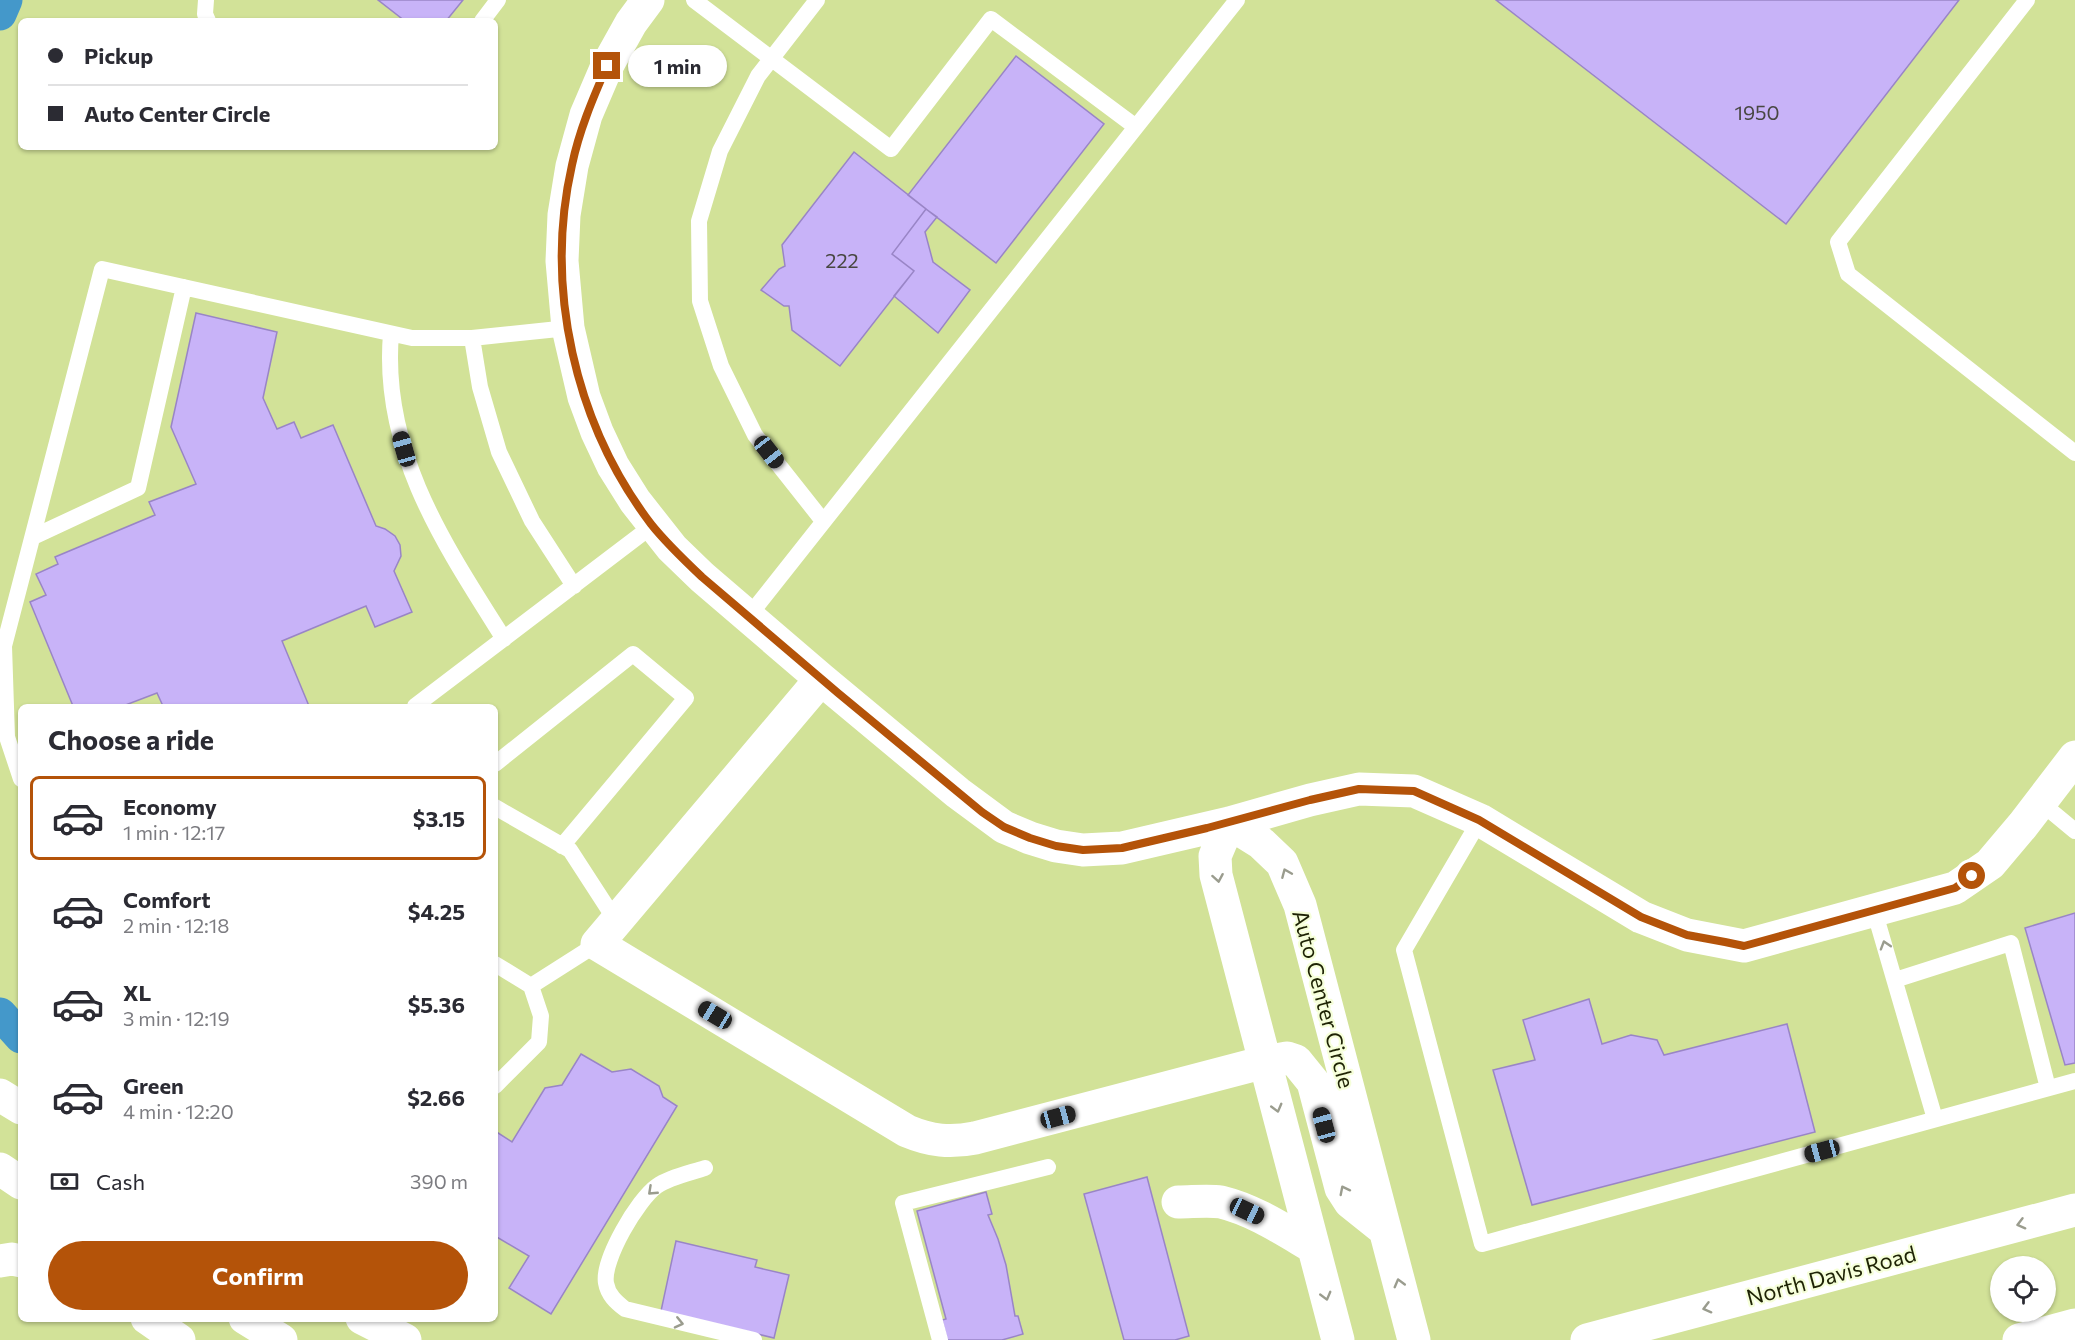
<!DOCTYPE html>
<html lang="en">
<head>
<meta charset="utf-8">
<style>
  body { margin:0; font-family:Commissioner,sans-serif; background:#f2f2f3; color:#2b2b33; height:100vh; display:flex; flex-direction:column; font-size:22px; white-space:nowrap }
  * { box-sizing:border-box; margin:0 }
  p { font-size:20px; color:#7c7c81 }
  .icon { flex:none; width:33px; height:33px; fill:none; stroke:currentColor; stroke-width:2; stroke-linecap:round; stroke-linejoin:round }
  .map { position:relative; flex:1; overflow:hidden }
  .details { position:absolute; left:18px; top:704px; width:480px; height:618px; display:flex; flex-direction:column; background:#fff; border-radius:9px; box-shadow:0 2px 4px #0004 }
  .details>* { flex:none }
  .guide { position:absolute; left:18px; top:18px; width:480px; height:132px; border-radius:9px; box-shadow:0 2px 4px #0004; display:grid; align-content:center; height:132px; padding:0 30px; background:#fff }
  .controls { position:absolute; left:1990px; top:1256px; display:grid; gap:12px }
  .controls a { display:grid; place-items:center; width:66px; height:66px; border-radius:50%; background:#fff; box-shadow:0 2px 4px #0004; font-size:30px }
  .end { position:absolute; width:27px; height:27px; margin:-14px; border:8px solid #b45309; background:#fff; box-shadow:0 0 0 3px #fff }
  .from { border-radius:50% }
  .bubble { position:absolute; height:42px; border-radius:21px; background:#fff; box-shadow:0 2px 4px #0004; font-size:20px; font-weight:700; line-height:42px; text-align:center }
  .car { position:absolute; width:18px; height:36px; margin:-18px -9px; border-radius:8px; box-shadow:0 0 4px 2px #0007; background:linear-gradient(#222 24%,#8ab4d8 0 40%,#222 0 76%,#8ab4d8 0 86%,#222 0) }
  .guide b { display:flex; align-items:center; gap:21px; height:57px; font-size:22px }
  .guide b+b { border-top:2px solid #e1e1e2 }
  .guide i { width:15px; height:15px; background:#2b2b33 }
  ul { padding:0; list-style:none }
  li { display:flex; align-items:center; gap:18px; height:84px; margin:0 12px 9px; padding:0 18px; border:3px solid transparent; border-radius:9px }
  li div { flex:1 }
  li b { display:block; font-size:22px }
  li em { font-style:normal; font-weight:700 }
  li.on { border-color:#b45309 }
  li>.icon { width:54px; height:54px; stroke-width:1.5 }
  h2 { padding:0 30px; font-size:27px; line-height:72px }
  .pay { display:flex; align-items:center; gap:15px; height:66px; padding:0 30px; font-size:22px }
  .pay p { margin-inline-start:auto }
  .cta { display:flex; gap:12px; margin-top:auto; padding:12px 30px }
  .cta a { flex:1; height:69px; border-radius:36px; background:#b45309; color:#fff; font-size:24px; font-weight:700; line-height:69px; text-align:center }
  .map>svg:first-child { display:block }
  .building { fill:#c8b3f8; stroke:#9985c6; stroke-width:1.5 }
  .lines { fill:none; stroke-linecap:round; stroke-linejoin:round }
  .lane { stroke:#fff; stroke-width:16 }
  .street { stroke:#fff; stroke-width:33 }
  .secondary { stroke:#fff; stroke-width:33 }
  .highway { stroke:#4498ca; stroke-width:33 }
  .oneway { stroke:#9a9c8e }
  .route { stroke:#b45309; stroke-width:8 }
  .labels { text-anchor:middle; dominant-baseline:central; stroke-width:4.5; stroke-linejoin:round; paint-order:stroke }
  .number-label { font-size:20px; fill:#484742 }
  .street-label { font-size:22px; fill:#1e2305; stroke:#f6ffda }
</style>
</head>
<body>
<div class="map">
<svg width="2075" height="1340" viewBox="0 0 2075 1340">
  <rect width="100%" height="100%" fill="#d2e298"/>
  <path class="building" d="M 378,0 L 463,0 L 446,21 L 405,21 Z
    M 1496,0 L 1959,0 L 1786,224 Z
    M 1016,56 L 1104,124 L 996,263 L 908,195 Z
    M 854,152 L 926,209 L 892,254 L 914,271 L 840,366 L 792,330 L 789,306 L 784,306 L 761,290 L 779,269 L 785,266 L 782,245 Z
    M 926,209 L 937,217 L 925,232 L 933,262 L 970,290 L 938,333 L 894,296 L 914,271 L 892,254 Z
    M 196,313 L 277,332 L 263,398 L 277,429 L 294,422 L 301,438 L 333,425 L 376,526 L 385,529 L 395,536 L 400,545 L 401,556 L 394,571 L 412,612 L 375,627 L 366,606 L 282,641 L 309,706 L 163,706 L 157,693 L 123,706 L 73,706 L 30,602 L 46,595 L 36,574 L 58,564 L 55,557 L 155,515 L 149,502 L 196,484 L 171,427 Z
    M 2075,913 L 2075,1063 L 2065,1065 L 2025,928 Z
    M 1589,999 L 1602,1044 L 1631,1035 L 1657,1040 L 1664,1055 L 1787,1024 L 1815,1132 L 1532,1205 L 1493,1070 L 1535,1060 L 1523,1020 Z
    M 581,1054 L 612,1072 L 631,1069 L 659,1086 L 663,1097 L 677,1106 L 551,1314 L 509,1288 L 529,1256 L 495,1236 L 495,1131 L 512,1142 L 545,1088 L 562,1085 Z
    M 1147,1177 L 1189,1336 L 1175,1340 L 1124,1340 L 1084,1194 Z
    M 986,1192 L 992,1214 L 988,1215 L 998,1239 L 1006,1265 L 1015,1316 L 1018,1316 L 1023,1334 L 1002,1340 L 947,1340 L 942,1320 L 946,1319 L 917,1211 Z
    M 676,1241 L 757,1260 L 755,1267 L 789,1275 L 774,1338 L 661,1311 Z"/>
  <g class="lines">
    <path class="lane" d="M 206,0 L 205,14 L 208,21
      M 694,0 L 891,149 L 991,19 L 1136,127 L 748,617
      M 817,0 L 758,76 L 720,151 L 699,221 L 700,301 L 721,366 L 755,435 L 823,521
      M 2027,0 L 1838,242 L 1848,274 L 2075,453
      M 482,21 L 498,0
      M 1136,127 L 1237,0
      M 391,334 C 381,451 444,544 504,639
      M 472,338 L 480,387 L 499,452 L 532,521 L 574,586
      M 33,537 L 138,488 L 184,287
      M 415,706 L 652,526
      M 495,764 L 633,654 L 686,698 L 562,846
      M 21,779 L 7,737 L 4,646 L 102,269 L 412,338 L 472,338 L 568,328
      M 2040,802 L 2075,831
      M 495,807 L 570,850 L 616,921
      M 1480,820 L 1404,950 L 1482,1244 L 2075,1081
      M 1874,910 L 1935,1119
      M 495,964 L 531,986 L 541,1016 L 539,1042 L 495,1086
      M 1895,980 L 2011,943 L 2048,1088
      M 531,986 L 597,944
      M 705,1168 C 690,1173 670,1177 657,1186 C 638,1199 602,1260 606,1283 C 608,1295 616,1302 625,1309 L 754,1340
      M 940,1340 L 903,1203 L 1048,1167"/>
    <path class="street" d="M 648,0 L 631,23 L 607,66 L 586,115 L 572,166 L 564,215 L 562,261 L 568,328 L 584,397 L 597,432 L 613,466 L 635,501 L 672,548 L 702,577 L 821,679 L 958,793 L 1004,827 L 1030,838 L 1056,846 L 1083,850 L 1122,848 L 1229,823 L 1310,800 L 1359,789 L 1414,791 L 1480,820 L 1641,917 L 1687,935 L 1744,946 L 1955,888 L 1990,864 L 2023,825 L 2075,757
      M 821,679 L 597,944 L 907,1131 C 931,1141 950,1143 975,1138 L 1265,1062 L 1287,1058 L 1296,1061 L 1313,1082 L 1341,1188 L 1350,1202 L 1385,1230
      M 1229,823 L 1261,843 L 1282,863 L 1300,905 L 1414,1340
      M 1229,823 L 1215,856 L 1216,875 L 1338,1340
      M 1178,1202 C 1192,1202 1208,1200 1221,1202 C 1254,1210 1284,1230 1313,1247
      M 0,1261 L 12,1259 L 21,1261
      M 147,1318 L 179,1340"/>
    <path class="secondary" d="M 0,1095 L 21,1108
      M 0,1169 L 21,1183
      M 245,1318 L 281,1340
      M 362,1318 L 405,1340
      M 1587,1340 L 2075,1210
      M 2019,1340 L 2075,1325"/>
    <path class="highway" d="M 0,14 L 6,0
      M 0,1014 L 21,1037"/>
  </g>
  <defs><path id="oneway-chevron" d="M-2-3.5L2.5 0L-2 3.5" fill="none" stroke-width="1.6" stroke-linecap="round" stroke-linejoin="round" transform="scale(1.5)"/></defs>
  <g class="oneway">
    <use href="#oneway-chevron" transform="translate(1286 873) rotate(-113)"/>
    <use href="#oneway-chevron" transform="translate(1218 878) rotate(80)"/>
    <use href="#oneway-chevron" transform="translate(1885 945) rotate(-107)"/>
    <use href="#oneway-chevron" transform="translate(1277 1108) rotate(75)"/>
    <use href="#oneway-chevron" transform="translate(1344 1190) rotate(-117)"/>
    <use href="#oneway-chevron" transform="translate(652 1191) rotate(137)"/>
    <use href="#oneway-chevron" transform="translate(2021 1224) rotate(165)"/>
    <use href="#oneway-chevron" transform="translate(1399 1283) rotate(-105)"/>
    <use href="#oneway-chevron" transform="translate(1326 1296) rotate(75)"/>
    <use href="#oneway-chevron" transform="translate(1707 1308) rotate(165)"/>
    <use href="#oneway-chevron" transform="translate(679 1323) rotate(13)"/>
  </g>
  <g class="lines">
    <path class="route" d="M 607,66 C 593,98 579,131 572,165 C 544,288 575,424 651,524 C 666,543 684,560 702,577 L 838,693 L 982,812 L 1004,827 L 1030,838 L 1056,846 L 1083,850 L 1122,848 L 1207,828 L 1310,800 L 1359,789 L 1414,791 L 1479,820 L 1641,917 L 1687,935 L 1725,942 L 1744,946 L 1955,888 L 1972,876"/>
  </g>
  <g class="labels">
    <g class="number-label">
      <text x="1757" y="112">1950</text>
      <text x="842" y="260">222</text>
    </g>
    <g class="street-label">
      <text transform="translate(1324 999) rotate(75)">Auto Center Circle</text>
      <text transform="translate(1831 1275) rotate(-15)">North Davis Road</text>
    </g>
  </g>
</svg>
<div class="controls">
<a><svg class="icon" aria-label="locate" viewBox="0 0 24 24"><circle cx="12" cy="12" r="6"/><path d="M12 2v4M12 18v4M2 12h4M18 12h4"/></svg></a>
</div>
<i class="end from" style="left:1972px;top:876px"></i>
<i class="end" style="left:607px;top:66px"></i>
<div class="bubble" style="left:628px;top:45px;width:99px">1 min</div>
<i class="car" style="left:404px;top:449px;rotate:344deg"></i>
<i class="car" style="left:769px;top:452px;rotate:142deg"></i>
<i class="car" style="left:715px;top:1015px;rotate:301deg"></i>
<i class="car" style="left:1058px;top:1117px;rotate:75deg"></i>
<i class="car" style="left:1324px;top:1125px;rotate:345deg"></i>
<i class="car" style="left:1822px;top:1151px;rotate:255deg"></i>
<i class="car" style="left:1247px;top:1211px;rotate:115deg"></i>
<div class="guide">
<b><i class="from"></i>Pickup</b>
<b><i></i>Auto Center Circle</b>
</div>
<section class="details">
<h2>Choose a ride</h2>
<ul>
<li class="on"><svg class="icon" aria-label="car" viewBox="0 0 24 24"><path d="M5 17H2v-5l4-1 3-4h7l3 4 3 1v5h-3M9 17h6M6 11h13"/><circle cx="7" cy="17" r="2"/><circle cx="17" cy="17" r="2"/></svg><div><b>Economy</b><p>1 min · 12:17</p></div><em>$3.15</em></li>
<li><svg class="icon" aria-label="car" viewBox="0 0 24 24"><path d="M5 17H2v-5l4-1 3-4h7l3 4 3 1v5h-3M9 17h6M6 11h13"/><circle cx="7" cy="17" r="2"/><circle cx="17" cy="17" r="2"/></svg><div><b>Comfort</b><p>2 min · 12:18</p></div><em>$4.25</em></li>
<li><svg class="icon" aria-label="car" viewBox="0 0 24 24"><path d="M5 17H2v-5l4-1 3-4h7l3 4 3 1v5h-3M9 17h6M6 11h13"/><circle cx="7" cy="17" r="2"/><circle cx="17" cy="17" r="2"/></svg><div><b>XL</b><p>3 min · 12:19</p></div><em>$5.36</em></li>
<li><svg class="icon" aria-label="car" viewBox="0 0 24 24"><path d="M5 17H2v-5l4-1 3-4h7l3 4 3 1v5h-3M9 17h6M6 11h13"/><circle cx="7" cy="17" r="2"/><circle cx="17" cy="17" r="2"/></svg><div><b>Green</b><p>4 min · 12:20</p></div><em>$2.66</em></li>
</ul>
<div class="pay"><svg class="icon" aria-label="cash" viewBox="0 0 24 24"><path d="M3 7h18v10H3z"/><circle cx="12" cy="12" r="2"/></svg>Cash<p>390 m</p></div>
<div class="cta"><a>Confirm</a></div>
</section>
</div>
</body>
</html>
